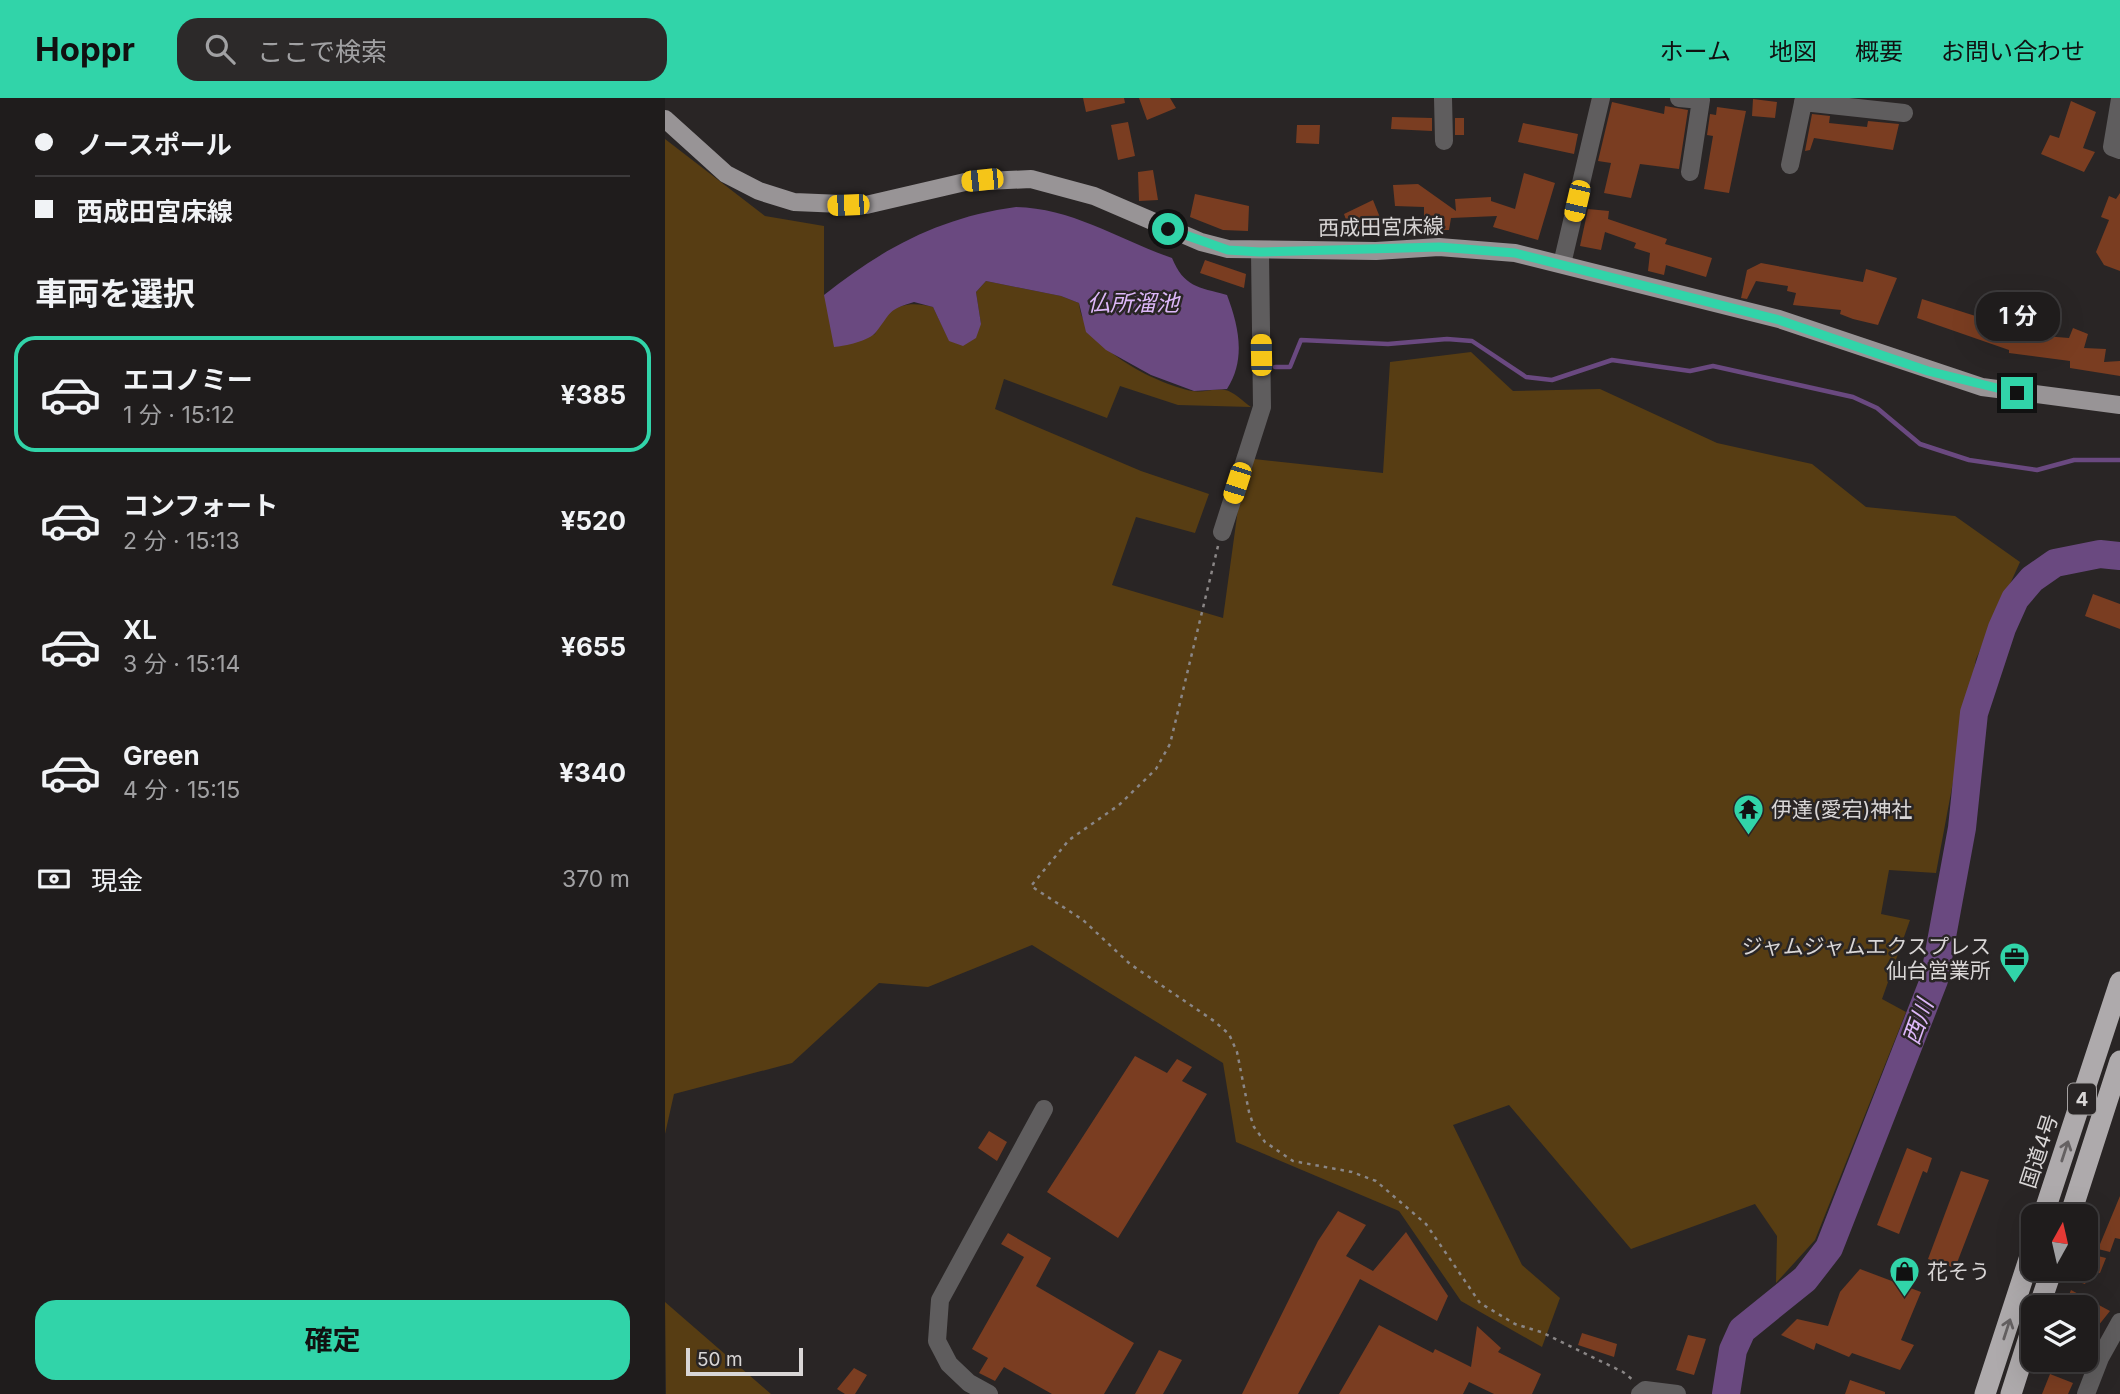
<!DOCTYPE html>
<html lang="ja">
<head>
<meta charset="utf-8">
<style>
  body { margin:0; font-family:Inter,"Noto Sans JP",sans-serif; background:#2c2929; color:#f1f3f6; height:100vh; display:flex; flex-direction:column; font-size:26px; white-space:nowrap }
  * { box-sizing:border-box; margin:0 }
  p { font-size:23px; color:#a1a1a3 }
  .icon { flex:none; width:38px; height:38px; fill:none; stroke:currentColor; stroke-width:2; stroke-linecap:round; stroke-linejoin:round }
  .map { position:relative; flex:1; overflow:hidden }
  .details { display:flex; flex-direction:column; background:#1f1c1c; width:665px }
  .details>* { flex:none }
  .hud { display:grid; align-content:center; height:154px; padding:0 35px; background:#1f1c1c }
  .needle { width:46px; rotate:8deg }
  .fabs { position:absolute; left:1356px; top:1106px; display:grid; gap:14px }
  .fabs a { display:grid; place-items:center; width:77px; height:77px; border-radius:14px; background:#1f1c1c; box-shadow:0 7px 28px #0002,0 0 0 2px #3c3a3b; font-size:35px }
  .scale { position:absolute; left:21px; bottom:18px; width:117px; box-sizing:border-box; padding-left:7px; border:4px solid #d9d6d6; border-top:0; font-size:19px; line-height:24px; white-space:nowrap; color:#d9d6d6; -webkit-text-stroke:5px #292525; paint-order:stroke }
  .end { position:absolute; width:32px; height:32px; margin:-16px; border:9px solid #31d4a9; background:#111; box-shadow:0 0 0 4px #111 }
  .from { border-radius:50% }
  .bubble { position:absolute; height:49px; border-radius:21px; background:#1f1c1c; box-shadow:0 7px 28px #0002,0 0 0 2px #3c3a3b; font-size:23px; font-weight:700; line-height:49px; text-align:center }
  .car { position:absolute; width:21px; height:42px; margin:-21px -10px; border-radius:9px; box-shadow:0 0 5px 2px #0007; background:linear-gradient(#f5c518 24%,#345 0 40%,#f5c518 0 76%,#345 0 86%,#f5c518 0) }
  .hud b { display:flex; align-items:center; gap:24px; height:66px; font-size:26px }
  .hud b+b { border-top:2px solid #3c3a3b }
  .hud i { width:18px; height:18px; background:#f1f3f6 }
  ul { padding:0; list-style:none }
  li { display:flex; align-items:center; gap:21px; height:116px; margin:0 14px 10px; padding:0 21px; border:4px solid transparent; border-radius:21px }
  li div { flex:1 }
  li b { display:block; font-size:26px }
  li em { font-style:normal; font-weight:700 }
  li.current { border-color:#31d4a9 }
  li>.icon { width:63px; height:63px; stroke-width:1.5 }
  h2 { padding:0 35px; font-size:32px; line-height:84px }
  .pay { display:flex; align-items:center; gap:18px; height:77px; padding:0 35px; font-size:26px }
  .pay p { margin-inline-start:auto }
  .action { display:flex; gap:14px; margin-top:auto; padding:14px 35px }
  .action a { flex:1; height:80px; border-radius:21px; background:#31d4a9; color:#111; font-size:28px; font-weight:700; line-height:80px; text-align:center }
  header { display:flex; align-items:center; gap:42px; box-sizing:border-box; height:98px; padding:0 35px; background:#31d4a9; color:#111 }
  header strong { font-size:33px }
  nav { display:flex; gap:38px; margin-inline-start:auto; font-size:24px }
  .search { width:490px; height:63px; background:#2c2929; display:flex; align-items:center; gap:18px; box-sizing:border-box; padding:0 24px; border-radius:21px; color:#a1a1a3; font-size:26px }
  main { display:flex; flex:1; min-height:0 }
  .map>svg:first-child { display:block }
  .green { fill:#573d13 }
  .water { fill:#6a4980 }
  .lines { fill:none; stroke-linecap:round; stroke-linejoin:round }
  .stream { stroke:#6a4980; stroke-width:4.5 }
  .river { stroke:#6a4980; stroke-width:28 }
  .building { fill:#7a3d21 }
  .path { stroke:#8a8686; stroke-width:2.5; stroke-dasharray:3.5 5; stroke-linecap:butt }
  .minor { stroke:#5f5d5e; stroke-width:18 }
  .major { stroke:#989496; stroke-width:18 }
  .highway { stroke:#aeaaac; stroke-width:21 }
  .oneway { stroke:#656162 }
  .route { stroke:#31d4a9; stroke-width:9 }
  .labels { text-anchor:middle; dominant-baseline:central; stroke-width:5; stroke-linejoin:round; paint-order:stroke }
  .shield { fill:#292525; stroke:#a4a1a1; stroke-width:2 }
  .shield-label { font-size:19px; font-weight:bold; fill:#d9d6d6 }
  .street-label { font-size:21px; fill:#d9d6d6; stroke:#292525 }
  .poi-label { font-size:21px; fill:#d9d6d6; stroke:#292525; text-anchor:start }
  .water-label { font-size:23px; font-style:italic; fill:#ddb7f9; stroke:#292525 }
</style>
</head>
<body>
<header>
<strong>Hoppr</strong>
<div class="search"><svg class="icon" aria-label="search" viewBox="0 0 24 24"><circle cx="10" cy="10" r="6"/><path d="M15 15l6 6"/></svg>ここで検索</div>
<nav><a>ホーム</a><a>地図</a><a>概要</a><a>お問い合わせ</a></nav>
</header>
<main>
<section class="details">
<div class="hud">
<b><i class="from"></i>ノースポール</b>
<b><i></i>西成田宮床線</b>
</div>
<h2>車両を選択</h2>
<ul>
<li class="current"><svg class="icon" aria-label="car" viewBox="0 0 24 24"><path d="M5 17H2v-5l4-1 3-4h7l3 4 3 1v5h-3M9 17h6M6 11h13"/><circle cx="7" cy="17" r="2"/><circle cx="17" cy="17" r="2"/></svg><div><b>エコノミー</b><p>1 分 · 15:12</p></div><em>¥385</em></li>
<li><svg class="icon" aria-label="car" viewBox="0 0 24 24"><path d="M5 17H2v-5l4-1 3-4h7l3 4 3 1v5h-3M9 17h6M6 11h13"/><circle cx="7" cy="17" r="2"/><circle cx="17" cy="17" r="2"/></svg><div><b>コンフォート</b><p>2 分 · 15:13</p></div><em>¥520</em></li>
<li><svg class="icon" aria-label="car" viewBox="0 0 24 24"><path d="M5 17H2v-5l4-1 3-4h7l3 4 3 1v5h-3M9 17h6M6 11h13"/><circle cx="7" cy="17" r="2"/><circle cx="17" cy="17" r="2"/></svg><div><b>XL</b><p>3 分 · 15:14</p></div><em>¥655</em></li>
<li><svg class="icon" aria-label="car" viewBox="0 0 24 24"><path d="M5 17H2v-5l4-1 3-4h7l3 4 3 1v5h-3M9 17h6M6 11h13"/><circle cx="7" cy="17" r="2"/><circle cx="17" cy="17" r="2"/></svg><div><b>Green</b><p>4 分 · 15:15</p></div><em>¥340</em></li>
</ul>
<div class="pay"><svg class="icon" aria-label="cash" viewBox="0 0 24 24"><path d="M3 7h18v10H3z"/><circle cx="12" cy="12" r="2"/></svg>現金<p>370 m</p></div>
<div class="action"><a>確定</a></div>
</section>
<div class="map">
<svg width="1455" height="1296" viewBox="0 0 1455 1296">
  <rect width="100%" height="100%" fill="#292525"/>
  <path class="green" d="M 0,41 L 100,118 L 159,128 L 159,197 L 198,240 L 210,236 C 221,208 241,202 268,209 L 284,242 L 316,226 L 311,194 L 321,183 L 396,198 L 414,205 C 417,249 489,285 527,293 C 538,295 549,290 560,292 C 568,293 579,304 586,309 L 513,307 L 455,288 L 442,320 L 339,281 L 330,311 L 476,373 L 544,396 L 530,435 L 471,419 L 447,487 L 558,520 L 580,360 L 718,375 L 725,264 L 806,254 L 848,293 L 935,291 L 1052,345 L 1147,366 L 1201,409 L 1290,418 L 1355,464 L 1311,561 L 1271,775 L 1224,772 L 1216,816 L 1245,822 L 1217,901 L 1241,914 L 1150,1142 L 1111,1185 L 1112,1138 L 1090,1106 L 966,1151 L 844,1007 L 788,1027 L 857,1167 L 895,1200 L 877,1249 L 796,1203 L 734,1113 L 571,1044 L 558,965 L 367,847 L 263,889 L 214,885 L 127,965 L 9,996 L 0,1036 Z
    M 0,1204 L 106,1296 L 1,1296 Z"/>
  <path class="water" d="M 351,109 C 407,110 455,142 507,160 C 519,189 533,189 562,197 C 574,229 581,261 562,291 L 529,293 L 486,277 L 441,252 L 421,234 L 414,205 L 396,198 L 321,183 L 311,194 L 316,226 L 311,240 L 298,248 L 284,243 L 268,209 L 249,204 C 222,212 227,214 211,234 C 204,243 180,248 169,249 L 159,197 C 218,150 276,119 351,109 Z"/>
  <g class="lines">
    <path class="stream" d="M 610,269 L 625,269 L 636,242 L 723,246 L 782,241 L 807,243 L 861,279 L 887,282 L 947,262 L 1025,273 L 1048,268 L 1188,299 L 1212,310 L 1255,346 L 1304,362 L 1372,372 L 1409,362 L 1455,362"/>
    <path class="river" d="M 1061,1296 L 1068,1252 L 1077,1232 L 1140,1181 L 1164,1150 L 1269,882 L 1297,730 L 1309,615 L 1337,530 L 1350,501 L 1367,481 L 1390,465 L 1435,456 L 1455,458"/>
  </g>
  <path class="building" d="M 418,0 L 459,0 L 460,5 L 421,14 Z
    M 474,0 L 505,0 L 511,10 L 482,22 Z
    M 1088,1 L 1112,4 L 1110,20 L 1087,18 Z
    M 1406,3 L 1431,14 L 1418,50 L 1430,54 L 1419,74 L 1376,56 L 1385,37 L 1394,40 Z
    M 947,4 L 999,16 L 1000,8 L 1023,12 L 1014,71 L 975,66 L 966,100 L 939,95 L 946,65 L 933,63 Z
    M 1052,9 L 1081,13 L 1064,95 L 1039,91 L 1048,38 L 1042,37 L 1045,16 L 1051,17 Z
    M 1147,16 L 1165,18 L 1164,25 L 1202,29 L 1203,23 L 1234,26 L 1228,52 L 1149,40 L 1145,52 L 1140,53 Z
    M 727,19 L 767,20 L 767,33 L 726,31 Z
    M 790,20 L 799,20 L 799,37 L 790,37 Z
    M 463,24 L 470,58 L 453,62 L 446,27 Z
    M 858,25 L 913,36 L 909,56 L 853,44 Z
    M 632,27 L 655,27 L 654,46 L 631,45 Z
    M 488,72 L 493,102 L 474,103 L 473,74 Z
    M 859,75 L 890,85 L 873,142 L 828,129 L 832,118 L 786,120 L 784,132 L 759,132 L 759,109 L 730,108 L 728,87 L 753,86 L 791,113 L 790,101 L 826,99 L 826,103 L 850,111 Z
    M 1455,95 L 1455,173 L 1439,167 L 1431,154 L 1444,122 L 1436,119 L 1444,98 L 1451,101 Z
    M 530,96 L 584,108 L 583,133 L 558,132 L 525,119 Z
    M 708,102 L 716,122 L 686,136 L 679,116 Z
    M 923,111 L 944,113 L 943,121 L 1002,141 L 1000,146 L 1047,160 L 1041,179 L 1001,167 L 999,177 L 983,173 L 985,155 L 969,150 L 971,145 L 940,134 L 936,152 L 915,148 Z
    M 540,162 L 581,176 L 579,190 L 535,175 Z
    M 1096,165 L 1198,184 L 1201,171 L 1232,180 L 1213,227 L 1188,221 L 1175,216 L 1176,212 L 1128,207 L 1131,195 L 1122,193 L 1123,188 L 1091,183 L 1082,201 L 1076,200 L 1082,172 Z
    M 1257,201 L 1345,229 L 1344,235 L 1404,240 L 1408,230 L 1423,236 L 1419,250 L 1441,251 L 1439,264 L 1455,263 L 1455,278 L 1405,270 L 1405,263 L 1344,255 L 1344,252 L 1252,220 Z
    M 1428,496 L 1455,506 L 1455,531 L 1420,518 Z
    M 470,958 L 502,975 L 512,961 L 527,969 L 517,983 L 542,996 L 453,1140 L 382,1094 Z
    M 324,1033 L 342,1044 L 332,1063 L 313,1050 Z
    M 1242,1050 L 1267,1060 L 1262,1075 L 1258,1073 L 1234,1136 L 1212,1127 Z
    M 1296,1073 L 1324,1082 L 1290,1170 L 1263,1161 Z
    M 1455,1098 L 1455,1141 L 1450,1140 L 1445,1154 L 1433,1151 Z
    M 673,1113 L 701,1127 L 681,1158 L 708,1173 L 741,1134 L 783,1198 L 772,1223 L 695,1181 L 633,1296 L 577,1296 L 653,1143 Z
    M 343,1135 L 386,1160 L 371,1188 L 469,1245 L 439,1296 L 387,1296 L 339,1269 L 330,1283 L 314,1275 L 323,1260 L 307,1251 L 359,1159 L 336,1146 Z
    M 1421,1155 L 1441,1160 L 1435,1175 L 1426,1174 L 1420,1186 L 1405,1181 L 1408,1171 L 1421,1171 Z
    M 1195,1171 L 1256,1194 L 1236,1242 L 1249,1247 L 1235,1272 L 1187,1255 L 1184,1259 L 1151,1245 L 1149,1252 L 1116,1237 L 1132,1221 L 1163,1228 L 1175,1194 Z
    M 1406,1192 L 1445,1213 L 1421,1243 L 1421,1209 L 1399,1209 Z
    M 714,1227 L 768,1255 L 770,1251 L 806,1269 L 812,1228 L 836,1250 L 833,1254 L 876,1276 L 867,1296 L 829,1296 L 804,1284 L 798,1296 L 674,1296 Z
    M 917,1235 L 952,1246 L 949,1259 L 913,1247 Z
    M 1023,1237 L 1041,1241 L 1029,1277 L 1011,1272 Z
    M 494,1252 L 517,1262 L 498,1296 L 470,1296 Z
    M 189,1270 L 202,1277 L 190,1296 L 180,1296 L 172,1291 Z
    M 1385,1276 L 1408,1285 L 1403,1296 L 1377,1296 Z
    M 1185,1282 L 1220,1294 L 1220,1296 L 1180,1296 Z"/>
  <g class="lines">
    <path class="path" d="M 553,448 L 505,646 L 491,671 L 454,707 L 404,742 L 366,788 L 418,822 L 465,866 L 549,923 L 564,936 L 572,954 L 584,1014 L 589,1029 L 600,1044 L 628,1063 L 687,1074 L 711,1083 L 761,1126 L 815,1205 L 850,1226 L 876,1234 L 958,1274 L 968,1282"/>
    <path class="minor" d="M 778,0 L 779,43
      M 1014,0 L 1036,2 L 1025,74
      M 1455,1 L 1447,49 L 1455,52
      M 1138,4 L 1239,15
      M 1125,67 L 1139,0
      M 897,166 L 936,0
      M 557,434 L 597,309 L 595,154
      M 324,1296 L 304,1285 L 284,1266 L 272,1243 L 275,1202 L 379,1011
      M 975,1296 L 980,1292 L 1012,1296
      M 1421,1296 L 1435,1260 L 1455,1224"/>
    <path class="major" d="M 0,21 L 61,76 L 94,93 L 129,104 L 201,107 L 300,84 L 366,81 L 429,98 L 536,144 L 563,151 L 711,153 L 774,149 L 850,155 L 1114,221 L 1317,289 L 1455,307"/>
    <path class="highway" d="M 1378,1118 L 1455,884
      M 1405,1118 L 1455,963
      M 1374,1209 L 1387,1171
      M 1320,1296 L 1368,1149
      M 1346,1296 L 1368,1227"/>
  </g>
  <defs><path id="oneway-shaft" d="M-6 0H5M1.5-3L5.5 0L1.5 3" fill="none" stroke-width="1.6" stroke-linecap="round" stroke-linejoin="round" transform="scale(1.75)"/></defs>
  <g class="oneway">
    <use href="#oneway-shaft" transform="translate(1400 1053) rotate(-72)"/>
    <use href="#oneway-shaft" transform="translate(1342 1231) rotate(-72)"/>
  </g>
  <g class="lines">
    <path class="route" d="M 503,131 L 563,152 L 595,154 L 774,149 L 850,155 L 1114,222 L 1263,273 L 1352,295"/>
  </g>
  <defs>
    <symbol id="temple-pin" viewBox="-11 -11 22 30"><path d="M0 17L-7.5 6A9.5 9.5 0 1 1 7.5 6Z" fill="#31d4a9" stroke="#292525"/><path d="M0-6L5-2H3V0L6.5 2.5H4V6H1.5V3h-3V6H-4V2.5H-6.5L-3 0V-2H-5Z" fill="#111"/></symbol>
    <symbol id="office-pin" viewBox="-11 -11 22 30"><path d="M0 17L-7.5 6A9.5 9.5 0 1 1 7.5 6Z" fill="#31d4a9" stroke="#292525"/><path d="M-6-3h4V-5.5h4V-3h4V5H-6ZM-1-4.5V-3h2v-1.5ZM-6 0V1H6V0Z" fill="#111"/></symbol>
    <symbol id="shop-pin" viewBox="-11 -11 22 30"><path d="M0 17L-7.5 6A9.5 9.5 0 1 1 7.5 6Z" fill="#31d4a9" stroke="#292525"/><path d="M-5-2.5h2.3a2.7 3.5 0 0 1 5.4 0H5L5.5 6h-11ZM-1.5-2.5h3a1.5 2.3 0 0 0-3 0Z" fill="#111"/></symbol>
  </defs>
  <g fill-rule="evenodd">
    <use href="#temple-pin" x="1066" y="694" width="35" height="47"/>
    <use href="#office-pin" x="1332" y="842" width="35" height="47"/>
    <use href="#shop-pin" x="1222" y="1156" width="35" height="47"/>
  </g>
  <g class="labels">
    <rect class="shield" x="1403" y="985.5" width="28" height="31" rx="5"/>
    <g class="shield-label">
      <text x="1417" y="1001">4</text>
    </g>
    <g class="street-label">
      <text transform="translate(716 129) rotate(-1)">西成田宮床線</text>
      <text transform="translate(1374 1053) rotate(-72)">国道4号</text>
    </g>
    <g class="poi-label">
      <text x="1106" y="711">伊達(愛宕)神社</text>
      <text x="1326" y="848" text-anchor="end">ジャムジャムエクスプレス<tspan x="1326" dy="24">仙台営業所</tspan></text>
      <text x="1262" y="1173">花そう</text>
    </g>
    <g class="water-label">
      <text x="468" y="205">仏所溜池</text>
      <text transform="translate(1253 924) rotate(-70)">西川</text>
    </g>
  </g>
</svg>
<div class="fabs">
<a><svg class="needle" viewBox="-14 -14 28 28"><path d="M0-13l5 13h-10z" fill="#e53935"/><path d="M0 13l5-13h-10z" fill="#a1a1a3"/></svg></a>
<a><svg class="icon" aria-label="layers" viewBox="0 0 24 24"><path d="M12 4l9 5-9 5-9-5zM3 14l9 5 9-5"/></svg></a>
</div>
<div class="scale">50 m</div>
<i class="end from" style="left:503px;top:131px"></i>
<i class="end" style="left:1352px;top:295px"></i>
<div class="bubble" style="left:1311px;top:194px;width:84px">1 分</div>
<i class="car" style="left:317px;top:82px;rotate:264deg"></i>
<i class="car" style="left:912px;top:103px;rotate:193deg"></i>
<i class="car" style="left:183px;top:107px;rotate:268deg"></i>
<i class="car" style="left:596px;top:257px;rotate:359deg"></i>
<i class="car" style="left:572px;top:385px;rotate:198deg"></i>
</div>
</main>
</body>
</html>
